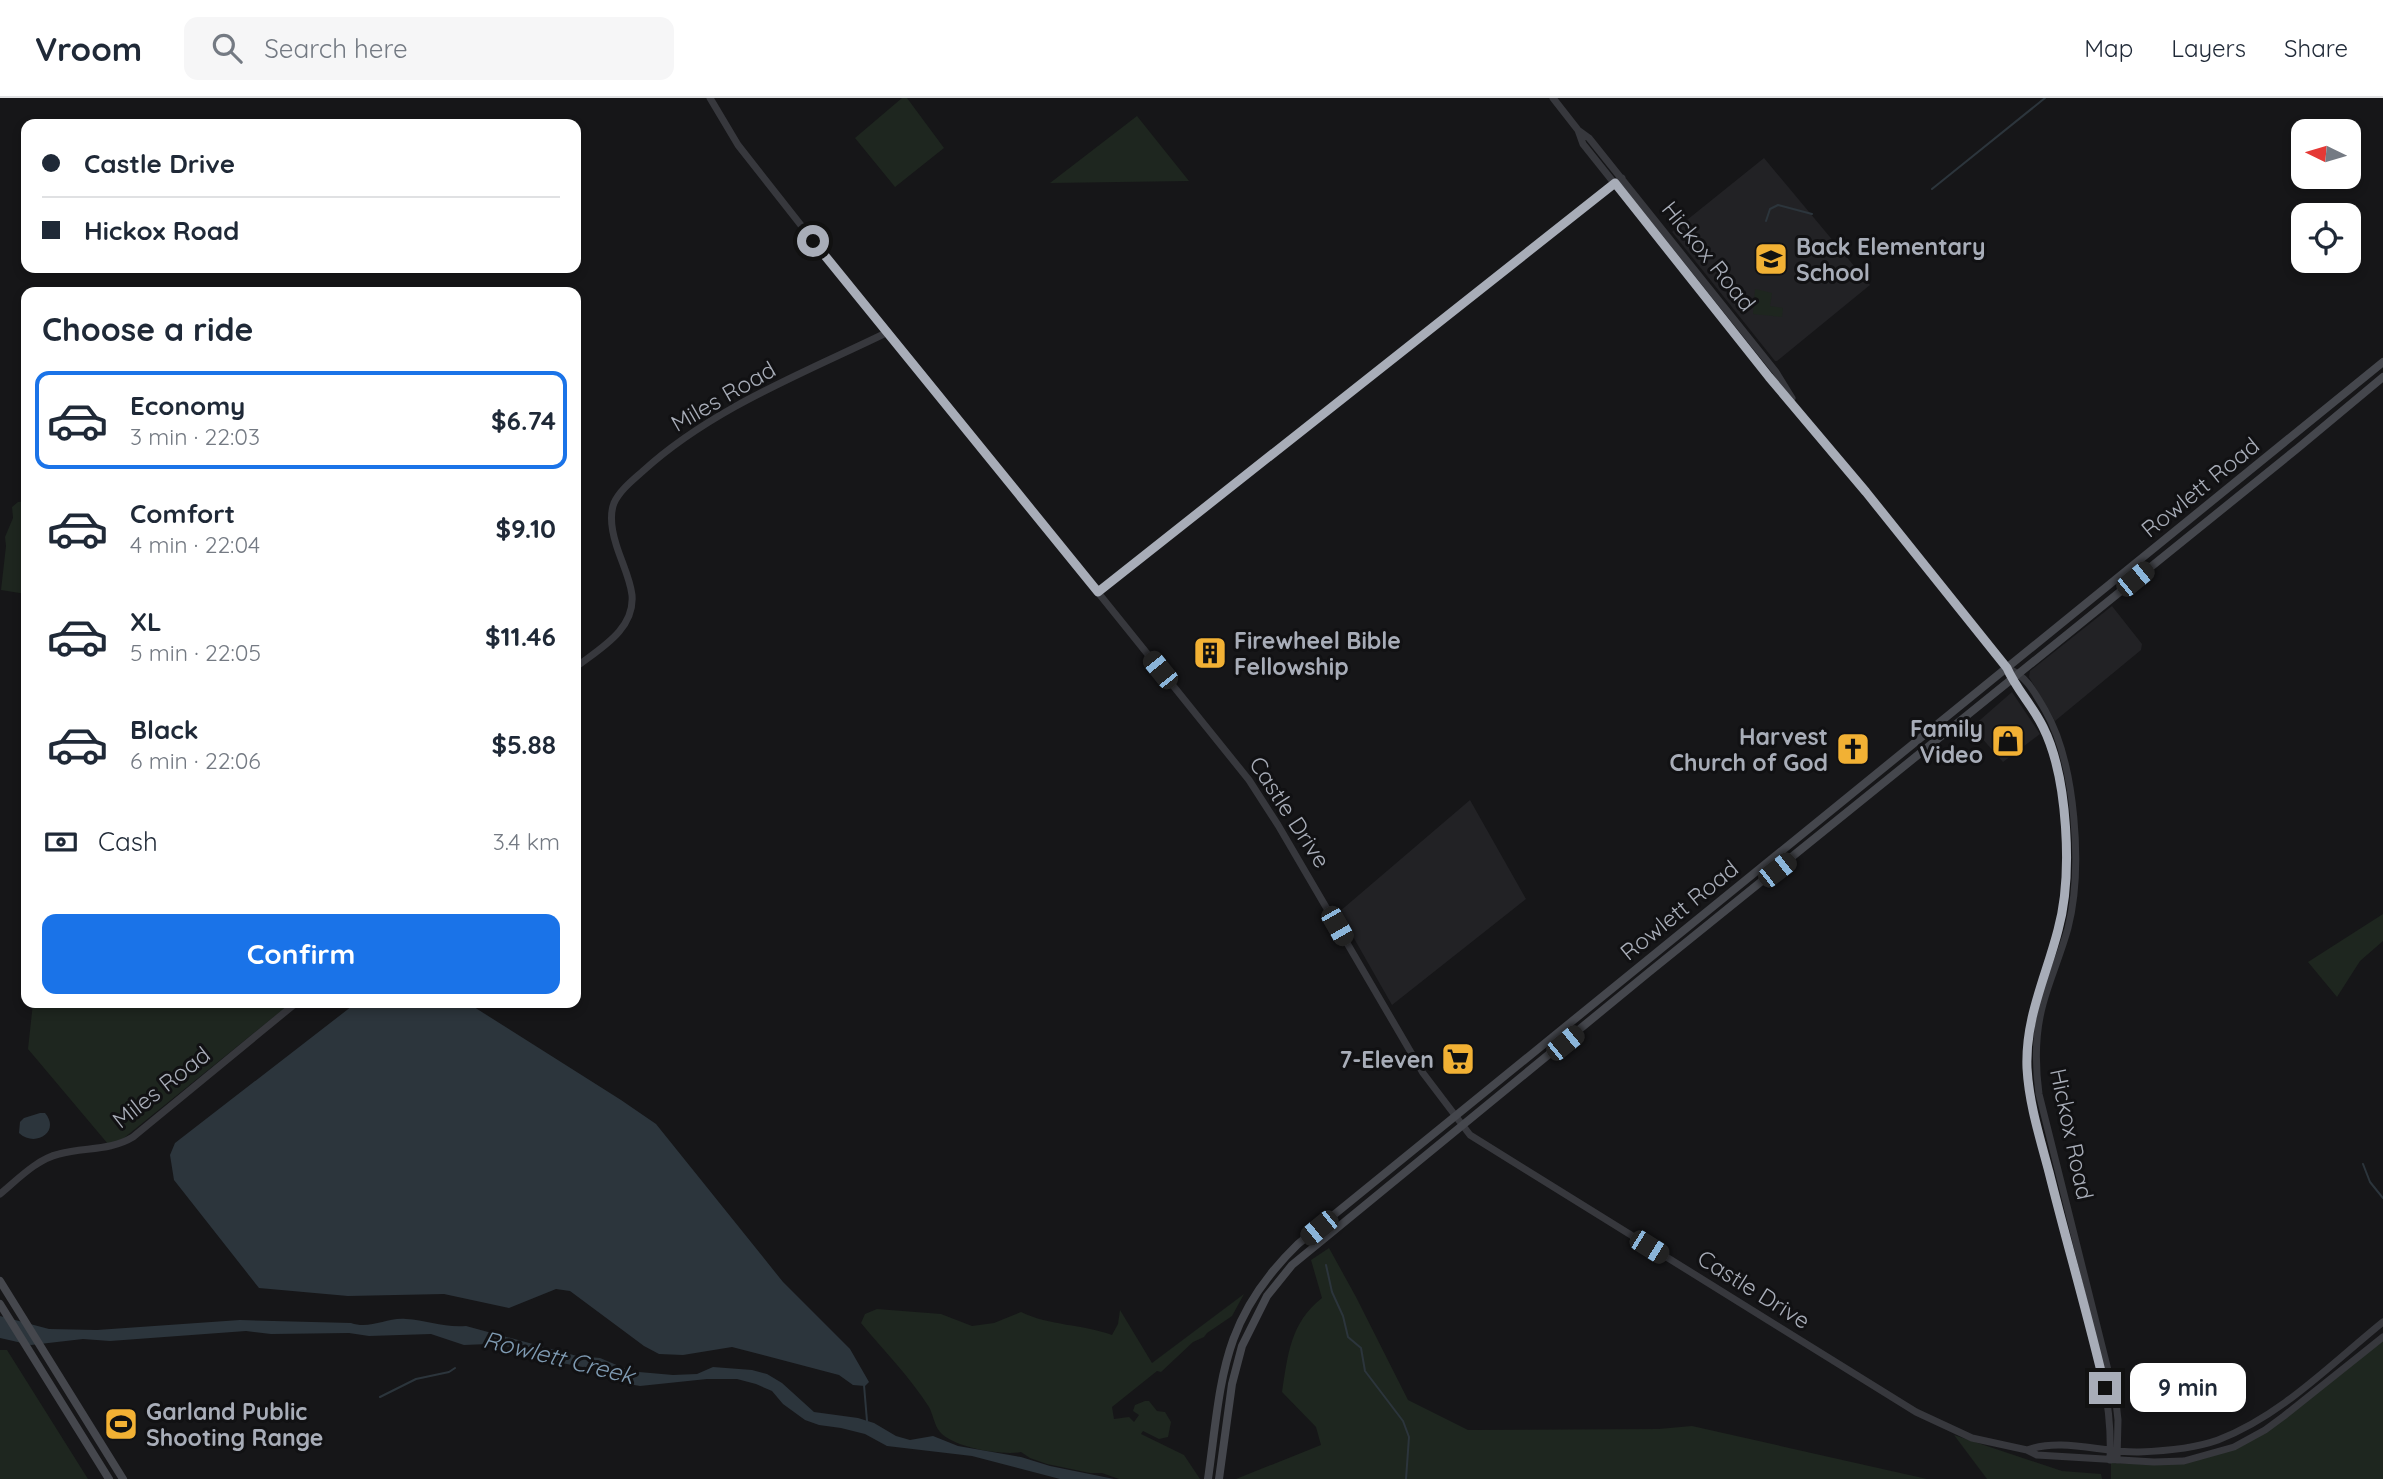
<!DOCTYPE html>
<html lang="en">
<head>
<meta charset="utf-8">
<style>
  body { margin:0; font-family:Quicksand,sans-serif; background:#f6f6f7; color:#1f2937; height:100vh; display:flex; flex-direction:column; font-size:26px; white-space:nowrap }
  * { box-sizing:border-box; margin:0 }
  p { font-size:23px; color:#747a83 }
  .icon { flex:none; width:38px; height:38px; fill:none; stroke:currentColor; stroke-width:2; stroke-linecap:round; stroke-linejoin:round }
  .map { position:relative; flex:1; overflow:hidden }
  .details { position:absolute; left:21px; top:189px; width:560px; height:721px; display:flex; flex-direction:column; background:#fff; border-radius:14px; box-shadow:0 4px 10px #0003 }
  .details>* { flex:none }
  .top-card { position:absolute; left:21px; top:21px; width:560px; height:154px; border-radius:14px; box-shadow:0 4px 10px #0003; display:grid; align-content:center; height:154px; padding:0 21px; background:#fff }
  .needle { width:46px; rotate:275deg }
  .fabs { position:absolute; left:2291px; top:21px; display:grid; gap:14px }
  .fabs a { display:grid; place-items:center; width:70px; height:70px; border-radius:14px; background:#fff; box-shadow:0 4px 10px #0003; font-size:35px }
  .end { position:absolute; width:32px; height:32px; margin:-16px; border:9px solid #a8adb8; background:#111; box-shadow:0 0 0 4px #111 }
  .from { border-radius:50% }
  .bubble { position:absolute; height:49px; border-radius:14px; background:#fff; box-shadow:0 4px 10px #0003; font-size:23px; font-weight:700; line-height:49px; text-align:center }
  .car { position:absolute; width:21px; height:42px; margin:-21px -10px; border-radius:9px; box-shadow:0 0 5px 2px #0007; background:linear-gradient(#222 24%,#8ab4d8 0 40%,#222 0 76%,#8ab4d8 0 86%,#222 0) }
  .top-card b { display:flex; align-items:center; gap:24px; height:66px; font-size:26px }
  .top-card b+b { border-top:2px solid #e0e1e3 }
  .top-card i { width:18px; height:18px; background:#1f2937 }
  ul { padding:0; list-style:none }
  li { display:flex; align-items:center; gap:21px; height:98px; margin:0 14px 10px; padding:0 7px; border:4px solid transparent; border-radius:14px }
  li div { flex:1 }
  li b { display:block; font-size:26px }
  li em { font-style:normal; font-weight:700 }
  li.current { border-color:#1a73e8 }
  li>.icon { width:63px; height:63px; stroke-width:1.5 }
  h2 { padding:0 21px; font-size:32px; line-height:84px }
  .pay { display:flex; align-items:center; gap:18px; height:77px; padding:0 21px; font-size:26px }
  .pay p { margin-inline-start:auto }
  .button { display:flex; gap:14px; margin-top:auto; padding:14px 21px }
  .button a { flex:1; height:80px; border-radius:14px; background:#1a73e8; color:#fff; font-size:28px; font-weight:700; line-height:80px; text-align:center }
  header { display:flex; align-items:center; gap:42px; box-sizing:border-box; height:98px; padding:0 35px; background:#fff; border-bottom:2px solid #e0e1e3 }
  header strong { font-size:33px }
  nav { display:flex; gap:38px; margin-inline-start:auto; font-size:24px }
  .search { width:490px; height:63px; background:#f6f6f7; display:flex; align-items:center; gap:18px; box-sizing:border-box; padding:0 24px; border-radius:14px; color:#747a83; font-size:26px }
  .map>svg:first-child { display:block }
  .built { fill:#222225 }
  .green { fill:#1e261f }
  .water { fill:#2c353c }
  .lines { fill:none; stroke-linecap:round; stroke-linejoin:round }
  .stream { stroke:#2c353c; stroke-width:2 }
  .tertiary { stroke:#37383d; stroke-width:7 }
  .secondary { stroke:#45474d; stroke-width:8 }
  .route { stroke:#a8adb8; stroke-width:9 }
  .labels { text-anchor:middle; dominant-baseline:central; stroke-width:6; stroke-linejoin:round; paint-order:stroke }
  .poi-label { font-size:23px; font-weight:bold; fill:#a8adb8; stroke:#111113; text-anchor:start }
  .street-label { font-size:23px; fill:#a8adb8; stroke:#111113 }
  .water-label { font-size:24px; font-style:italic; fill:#7f9bb3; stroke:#111113 }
</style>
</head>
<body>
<header>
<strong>Vroom</strong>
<div class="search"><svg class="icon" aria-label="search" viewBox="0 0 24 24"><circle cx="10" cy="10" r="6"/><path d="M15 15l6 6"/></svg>Search here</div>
<nav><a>Map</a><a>Layers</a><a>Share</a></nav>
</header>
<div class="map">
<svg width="2383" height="1381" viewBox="0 0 2383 1381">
  <rect width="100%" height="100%" fill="#161618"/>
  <path class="built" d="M 1764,60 L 1870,187 L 1777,263 L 1775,263 L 1672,134 Z
    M 2112,508 L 2142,546 L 2141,552 L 2055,623 L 2029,579 L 2030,573 Z
    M 2012,594 L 2040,636 L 2003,664 L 1972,629 Z
    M 1470,702 L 1526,801 L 1392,907 L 1339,814 Z"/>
  <path class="green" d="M 902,0 L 907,0 L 944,50 L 895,89 L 855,40 Z
    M 1137,18 L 1189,83 L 1050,85 Z
    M 1755,191 L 1772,195 L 1770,208 L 1783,210 L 1782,219 L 1753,216 Z
    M 26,403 L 26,496 L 1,492 L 6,448 L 5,439 L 13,420 L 12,409 L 18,404 Z
    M 2383,816 L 2383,843 L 2360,863 L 2337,899 L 2308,864 Z
    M 33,905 L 291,905 L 119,1044 L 108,1046 L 28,951 Z
    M 1329,1150 L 1356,1199 L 1408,1302 L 1468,1332 L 1659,1331 L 1692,1328 L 1927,1381 L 1236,1381 L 1321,1347 L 1316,1329 L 1282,1294 C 1288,1257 1290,1225 1322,1200 L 1311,1162 Z
    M 1244,1196 L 1232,1218 L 1207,1235 L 1204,1239 L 1193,1244 L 1161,1274 L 1157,1273 L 1112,1309 L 1114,1321 L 1129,1319 L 1134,1324 L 1139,1317 L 1133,1313 L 1135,1307 L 1145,1303 L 1149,1303 L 1157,1313 L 1165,1314 L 1171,1324 L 1168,1339 L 1159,1341 L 1143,1333 L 1141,1336 L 1184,1357 L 1200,1381 L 1119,1381 L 1102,1375 L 1090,1375 L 1047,1366 L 1030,1360 L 1021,1354 C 1003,1358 952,1349 940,1334 C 934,1327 933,1316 929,1309 C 910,1279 884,1253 861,1225 L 865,1216 L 877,1211 L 941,1216 L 972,1228 L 994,1225 L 1021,1214 C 1050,1228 1082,1226 1112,1237 L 1118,1226 L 1120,1212 L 1152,1265 Z
    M 2383,1243 L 2383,1381 L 2111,1381 L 2111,1365 L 2165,1367 L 2250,1343 Z
    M 0,1252 L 7,1252 L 88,1381 L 0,1381 Z
    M 1954,1337 L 2062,1373 L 2101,1376 L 2102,1381 L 1987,1381 Z"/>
  <path class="water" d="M 356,905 L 471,905 L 474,909 L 621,1002 L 656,1026 L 783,1184 L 850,1251 L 869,1284 L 865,1288 L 853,1287 L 839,1277 L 732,1249 L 683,1257 L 659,1256 L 644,1248 L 570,1193 L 556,1191 L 509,1210 L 444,1196 L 348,1198 L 259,1190 L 174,1082 L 170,1057 L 175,1045 Z
    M 40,1015 L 45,1015 C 61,1034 35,1050 19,1035 L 20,1024 L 24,1020 Z
    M 0,1218 L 49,1231 L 97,1232 L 240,1222 L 351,1225 C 370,1232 387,1219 406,1221 C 426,1222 445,1230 466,1228 L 577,1258 L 600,1260 L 626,1271 L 639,1274 L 673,1277 L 697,1276 L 713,1269 L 752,1272 L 767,1276 L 782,1285 L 814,1314 L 858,1320 L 874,1325 L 896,1338 L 910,1342 L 933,1338 L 958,1348 L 1021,1359 L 1050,1368 L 1114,1381 L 1060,1381 L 972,1358 L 887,1348 L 865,1336 L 841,1330 L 819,1327 L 805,1322 L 783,1306 L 772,1293 L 756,1286 L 737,1281 L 707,1281 L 640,1288 L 629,1286 L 604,1273 L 551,1263 L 512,1249 L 488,1246 L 464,1247 L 431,1236 L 369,1238 L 349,1235 L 271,1236 L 246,1233 L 110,1243 L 83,1241 L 31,1247 L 0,1240 Z"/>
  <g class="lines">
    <path class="stream" d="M 1932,91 L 2045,0
      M 1766,123 L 1770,111 L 1778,107 L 1812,116
      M 2363,1066 L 2370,1084 L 2383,1100
      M 1326,1167 L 1332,1194 L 1343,1218 L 1348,1239 L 1361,1250 L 1365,1273 L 1403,1323 L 1409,1339 L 1406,1381
      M 864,1287 L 867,1323
      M 380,1299 L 416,1281 L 449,1274 L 455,1270"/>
    <path class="tertiary" d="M 710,0 L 738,47 L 826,159 L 914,266 L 1249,682 L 1278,727 L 1423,975 L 1470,1037 L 1916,1314 L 1972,1340 L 2027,1352 L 2037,1357 L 2154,1364 L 2184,1363 L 2234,1349 L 2265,1332 L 2284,1318 L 2383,1239
      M 1553,0 L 1578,32 L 1589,40 L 1776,274 L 1792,300
      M 1578,32 L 1583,46 L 1769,279 L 1866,394 L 2007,570 C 2018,594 2037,613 2047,638 C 2068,686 2072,781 2059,831 C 2044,886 2021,926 2028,986 C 2031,1008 2038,1031 2043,1053 C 2054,1096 2065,1138 2077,1181 C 2094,1242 2113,1298 2110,1362
      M 1098,494 L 1622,80
      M 576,569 C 599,551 635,532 632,497 C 630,480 621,463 616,446 C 612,433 609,418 614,405 C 620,392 633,382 643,373 C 712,310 804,275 888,234
      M 2007,570 C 2026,577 2035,595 2045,612 C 2076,666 2083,771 2068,830 C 2061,856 2050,880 2043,906 C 2035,935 2035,966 2039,996 L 2116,1304 L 2118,1322 L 2117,1362
      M 0,1096 C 17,1082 37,1061 59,1056 C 85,1049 110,1053 133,1039 L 296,905
      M 2027,1352 C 2062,1339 2102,1355 2139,1354 C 2165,1353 2193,1351 2218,1342 C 2281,1318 2331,1266 2383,1224"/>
    <path class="secondary" d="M 0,1183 L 123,1381
      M 0,1206 L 109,1381
      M 1208,1381 C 1222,1281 1220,1222 1298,1146 L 2383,264
      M 1219,1381 L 1232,1286 L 1242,1248 L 1267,1198 L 1292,1167 L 1648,875 L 2298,350 L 2383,279"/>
  </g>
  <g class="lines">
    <path class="route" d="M 813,143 L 1098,494 L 1615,85 L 1769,279 L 1866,394 L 2007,570 C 2016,591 2033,608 2043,629 C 2068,679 2073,778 2058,832 C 2046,879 2025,920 2027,970 C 2029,1006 2040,1040 2049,1074 C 2067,1146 2088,1217 2105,1290"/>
  </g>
  <defs>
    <symbol id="school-square" viewBox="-11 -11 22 22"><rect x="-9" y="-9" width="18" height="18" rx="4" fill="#f2b134" stroke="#111113"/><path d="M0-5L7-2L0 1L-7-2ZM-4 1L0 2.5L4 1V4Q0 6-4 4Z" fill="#111"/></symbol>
    <symbol id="building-square" viewBox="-11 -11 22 22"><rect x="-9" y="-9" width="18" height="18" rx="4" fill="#f2b134" stroke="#111113"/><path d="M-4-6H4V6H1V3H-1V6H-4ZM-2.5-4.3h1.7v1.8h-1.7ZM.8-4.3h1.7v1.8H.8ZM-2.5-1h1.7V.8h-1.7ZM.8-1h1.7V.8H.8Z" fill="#111"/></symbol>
    <symbol id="shop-square" viewBox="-11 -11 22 22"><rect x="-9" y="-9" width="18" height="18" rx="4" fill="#f2b134" stroke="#111113"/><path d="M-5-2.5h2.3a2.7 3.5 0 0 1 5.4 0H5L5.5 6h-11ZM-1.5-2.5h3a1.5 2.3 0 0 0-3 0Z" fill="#111"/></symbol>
    <symbol id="church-square" viewBox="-11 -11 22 22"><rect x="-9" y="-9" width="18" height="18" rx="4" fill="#f2b134" stroke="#111113"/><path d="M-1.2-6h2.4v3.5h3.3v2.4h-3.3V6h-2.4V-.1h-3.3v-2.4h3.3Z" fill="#111"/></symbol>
    <symbol id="supermarket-square" viewBox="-11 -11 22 22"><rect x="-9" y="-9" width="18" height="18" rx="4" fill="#f2b134" stroke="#111113"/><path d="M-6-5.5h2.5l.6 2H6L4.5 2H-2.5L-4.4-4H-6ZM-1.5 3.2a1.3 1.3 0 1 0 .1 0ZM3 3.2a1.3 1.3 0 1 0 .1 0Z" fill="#111"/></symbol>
    <symbol id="stadium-square" viewBox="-11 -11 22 22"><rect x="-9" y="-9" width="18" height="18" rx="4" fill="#f2b134" stroke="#111113"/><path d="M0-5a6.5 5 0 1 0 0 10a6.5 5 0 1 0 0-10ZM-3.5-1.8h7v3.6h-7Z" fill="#111"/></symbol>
  </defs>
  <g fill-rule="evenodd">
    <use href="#school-square" x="1752" y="142" width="38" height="38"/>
    <use href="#building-square" x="1191" y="536" width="38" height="38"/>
    <use href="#shop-square" x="1989" y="624" width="38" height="38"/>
    <use href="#church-square" x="1834" y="632" width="38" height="38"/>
    <use href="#supermarket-square" x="1439" y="942" width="38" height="38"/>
    <use href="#stadium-square" x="102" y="1307" width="38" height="38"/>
  </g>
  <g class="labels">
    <g class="poi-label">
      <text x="1796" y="148">Back Elementary<tspan x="1796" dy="26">School</tspan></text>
      <text x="1234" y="542">Firewheel Bible<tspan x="1234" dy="26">Fellowship</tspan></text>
      <text x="1983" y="630" text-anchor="end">Family<tspan x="1983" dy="26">Video</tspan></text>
      <text x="1828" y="638" text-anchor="end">Harvest<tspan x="1828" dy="26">Church of God</tspan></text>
      <text x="1434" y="961" text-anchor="end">7-Eleven</text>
      <text x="146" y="1313">Garland Public<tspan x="146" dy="26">Shooting Range</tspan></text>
    </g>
    <g class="street-label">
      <text transform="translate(1709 158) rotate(51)">Hickox Road</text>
      <text transform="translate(723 298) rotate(-30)">Miles Road</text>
      <text transform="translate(2200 389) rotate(-39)">Rowlett Road</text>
      <text transform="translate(1290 714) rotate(57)">Castle Drive</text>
      <text transform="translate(1679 812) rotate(-39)">Rowlett Road</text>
      <text transform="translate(161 989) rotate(-38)">Miles Road</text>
      <text transform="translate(2072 1036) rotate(78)">Hickox Road</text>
      <text transform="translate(1754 1191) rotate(32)">Castle Drive</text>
    </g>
    <g class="water-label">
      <text transform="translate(559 1259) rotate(14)">Rowlett Creek</text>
    </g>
  </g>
</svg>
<div class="fabs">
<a><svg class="needle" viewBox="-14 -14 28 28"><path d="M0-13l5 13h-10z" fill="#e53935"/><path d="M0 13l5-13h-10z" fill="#747a83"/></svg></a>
<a><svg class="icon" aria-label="locate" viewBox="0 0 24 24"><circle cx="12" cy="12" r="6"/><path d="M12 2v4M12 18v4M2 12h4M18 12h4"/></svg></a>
</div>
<i class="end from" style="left:813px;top:143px"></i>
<i class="end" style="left:2105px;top:1290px"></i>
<div class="bubble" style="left:2130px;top:1265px;width:116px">9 min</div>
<i class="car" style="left:2135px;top:481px;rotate:51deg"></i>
<i class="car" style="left:1160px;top:572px;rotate:321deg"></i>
<i class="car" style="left:1777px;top:772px;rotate:52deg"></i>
<i class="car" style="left:1337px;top:828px;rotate:150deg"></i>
<i class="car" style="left:1565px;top:945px;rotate:51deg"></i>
<i class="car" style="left:1319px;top:1130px;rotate:231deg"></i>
<i class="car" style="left:1649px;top:1149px;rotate:122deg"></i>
<div class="top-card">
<b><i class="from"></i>Castle Drive</b>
<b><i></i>Hickox Road</b>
</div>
<section class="details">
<h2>Choose a ride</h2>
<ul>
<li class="current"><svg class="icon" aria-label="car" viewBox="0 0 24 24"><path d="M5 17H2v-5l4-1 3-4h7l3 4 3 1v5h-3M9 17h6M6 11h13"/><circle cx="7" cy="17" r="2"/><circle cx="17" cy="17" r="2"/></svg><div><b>Economy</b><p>3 min · 22:03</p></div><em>$6.74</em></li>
<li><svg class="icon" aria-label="car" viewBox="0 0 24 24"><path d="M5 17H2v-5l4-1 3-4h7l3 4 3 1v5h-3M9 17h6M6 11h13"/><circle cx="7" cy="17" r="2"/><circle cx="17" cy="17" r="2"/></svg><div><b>Comfort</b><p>4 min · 22:04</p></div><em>$9.10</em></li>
<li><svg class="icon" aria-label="car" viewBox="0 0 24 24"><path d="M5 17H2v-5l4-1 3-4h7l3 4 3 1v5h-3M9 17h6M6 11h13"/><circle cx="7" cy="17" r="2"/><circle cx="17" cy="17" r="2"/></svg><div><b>XL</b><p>5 min · 22:05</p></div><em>$11.46</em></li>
<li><svg class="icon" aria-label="car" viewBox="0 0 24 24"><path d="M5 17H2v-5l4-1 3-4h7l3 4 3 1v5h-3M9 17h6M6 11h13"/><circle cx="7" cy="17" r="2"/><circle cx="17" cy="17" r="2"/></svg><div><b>Black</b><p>6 min · 22:06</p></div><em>$5.88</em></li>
</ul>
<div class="pay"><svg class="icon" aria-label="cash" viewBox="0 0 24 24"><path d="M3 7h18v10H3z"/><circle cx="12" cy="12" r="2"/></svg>Cash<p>3.4 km</p></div>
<div class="button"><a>Confirm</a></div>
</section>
</div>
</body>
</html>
